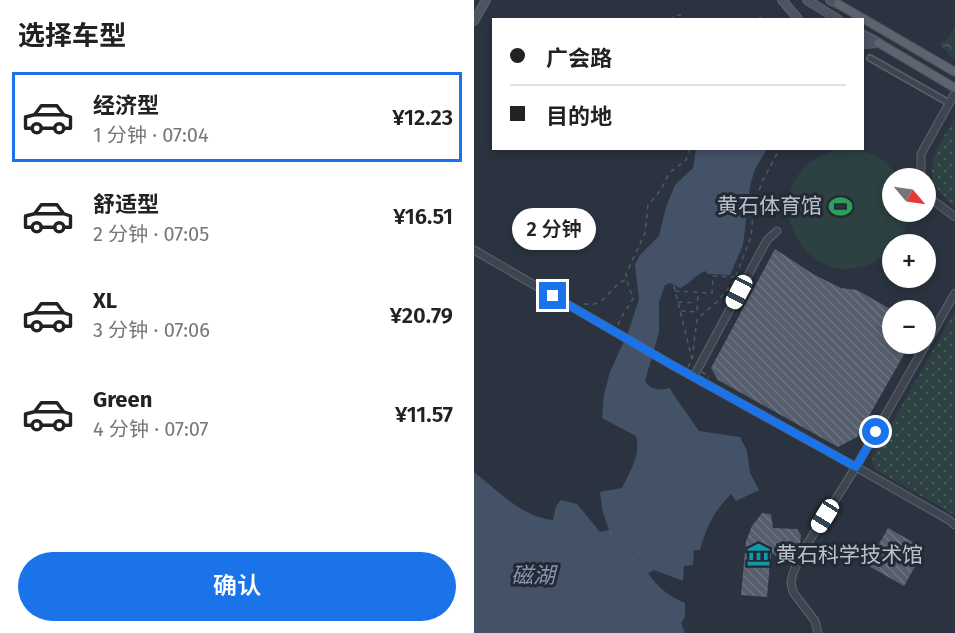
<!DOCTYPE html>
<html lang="zh">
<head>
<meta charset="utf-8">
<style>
  body { margin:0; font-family:"Fira Sans","Noto Sans SC",sans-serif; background:#f6f6f6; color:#222; height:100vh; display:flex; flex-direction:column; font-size:22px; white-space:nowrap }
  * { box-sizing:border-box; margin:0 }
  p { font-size:20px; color:#767676 }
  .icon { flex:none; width:33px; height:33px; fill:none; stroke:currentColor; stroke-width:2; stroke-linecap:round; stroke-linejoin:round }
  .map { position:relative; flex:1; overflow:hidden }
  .drawer { display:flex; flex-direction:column; background:#fff; width:474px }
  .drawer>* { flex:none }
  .guide { position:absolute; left:18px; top:18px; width:372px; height:132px; border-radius:0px; box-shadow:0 3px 9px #0003; display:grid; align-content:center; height:132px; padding:0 18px; background:#fff }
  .needle { width:39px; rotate:119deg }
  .controls { position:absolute; left:408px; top:168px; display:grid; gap:12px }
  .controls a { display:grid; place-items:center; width:54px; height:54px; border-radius:50%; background:#fff; box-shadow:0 3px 9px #0003; font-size:30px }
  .end { position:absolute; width:27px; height:27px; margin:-14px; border:8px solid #1a73e8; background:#fff; box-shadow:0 0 0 3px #fff }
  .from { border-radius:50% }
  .bubble { position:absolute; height:42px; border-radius:21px; background:#fff; box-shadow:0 3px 9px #0003; font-size:20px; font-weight:600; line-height:42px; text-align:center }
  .car { position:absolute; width:18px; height:36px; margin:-18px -9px; border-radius:8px; box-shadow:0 0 4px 2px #0007; background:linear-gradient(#fff 24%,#345 0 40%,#fff 0 76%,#345 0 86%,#fff 0) }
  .guide b { display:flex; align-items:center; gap:21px; height:57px; font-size:22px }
  .guide b+b { border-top:2px solid #e0e0e0 }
  .guide i { width:15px; height:15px; background:#222 }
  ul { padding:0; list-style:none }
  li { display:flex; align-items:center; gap:18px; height:90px; margin:0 12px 9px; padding:0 6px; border:3px solid transparent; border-radius:0px }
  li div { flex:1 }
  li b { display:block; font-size:22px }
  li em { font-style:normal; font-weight:600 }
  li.current { border-color:#1a73e8 }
  li>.icon { width:54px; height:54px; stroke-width:1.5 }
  h2 { padding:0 18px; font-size:27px; line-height:72px }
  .primary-button { display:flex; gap:12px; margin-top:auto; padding:12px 18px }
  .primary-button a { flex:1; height:69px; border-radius:36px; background:#1a73e8; color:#fff; font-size:24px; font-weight:600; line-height:69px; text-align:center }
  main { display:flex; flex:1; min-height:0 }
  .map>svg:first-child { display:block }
  .grass { fill:url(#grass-dots) }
  .forest { fill:url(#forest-crowns) }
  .park { fill:#2d4042 }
  .water { fill:#445268 }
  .building { fill:url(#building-back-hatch) }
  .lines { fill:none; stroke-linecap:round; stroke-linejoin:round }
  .minor-casing { stroke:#5c636d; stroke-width:8 }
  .tertiary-casing { stroke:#5c636d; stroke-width:9 }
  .secondary-casing { stroke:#5c636d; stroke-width:10 }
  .primary-casing { stroke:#484e59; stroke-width:10 }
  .path { stroke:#4d5c60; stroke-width:1.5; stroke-dasharray:4.5 4.5; stroke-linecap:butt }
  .minor { stroke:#3e4550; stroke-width:5 }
  .tertiary { stroke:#3e4550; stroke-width:7 }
  .secondary { stroke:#4d5462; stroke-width:8 }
  .primary { stroke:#5d6470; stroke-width:8 }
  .route { stroke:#1a73e8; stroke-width:8 }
  .labels { text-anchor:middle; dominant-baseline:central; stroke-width:6; stroke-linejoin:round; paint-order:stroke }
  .poi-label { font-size:21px; fill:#bbc0ca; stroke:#232a35; text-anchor:end }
  .water-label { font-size:22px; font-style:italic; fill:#8696ad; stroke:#232a35 }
</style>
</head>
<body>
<main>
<section class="drawer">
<h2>选择车型</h2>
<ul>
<li class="current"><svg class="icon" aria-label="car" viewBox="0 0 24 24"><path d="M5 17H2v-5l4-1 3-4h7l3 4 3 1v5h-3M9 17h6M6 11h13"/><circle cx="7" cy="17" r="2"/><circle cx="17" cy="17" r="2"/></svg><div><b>经济型</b><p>1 分钟 · 07:04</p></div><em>¥12.23</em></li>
<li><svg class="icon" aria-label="car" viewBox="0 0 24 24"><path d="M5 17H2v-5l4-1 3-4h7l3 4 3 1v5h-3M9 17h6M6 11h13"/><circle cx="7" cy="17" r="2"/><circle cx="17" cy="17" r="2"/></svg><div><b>舒适型</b><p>2 分钟 · 07:05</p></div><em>¥16.51</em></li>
<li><svg class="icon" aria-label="car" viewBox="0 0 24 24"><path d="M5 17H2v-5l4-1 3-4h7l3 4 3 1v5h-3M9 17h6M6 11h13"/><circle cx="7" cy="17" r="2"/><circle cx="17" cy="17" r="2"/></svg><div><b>XL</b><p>3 分钟 · 07:06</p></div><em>¥20.79</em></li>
<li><svg class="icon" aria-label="car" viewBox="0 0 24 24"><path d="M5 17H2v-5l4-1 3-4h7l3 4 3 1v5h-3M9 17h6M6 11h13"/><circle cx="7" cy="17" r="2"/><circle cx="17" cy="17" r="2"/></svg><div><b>Green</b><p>4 分钟 · 07:07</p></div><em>¥11.57</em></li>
</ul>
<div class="primary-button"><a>确认</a></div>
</section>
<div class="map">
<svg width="481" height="633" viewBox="0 0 481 633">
  <defs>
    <pattern id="grass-dots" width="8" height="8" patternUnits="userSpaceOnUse" patternTransform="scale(1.5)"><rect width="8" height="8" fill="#2d4042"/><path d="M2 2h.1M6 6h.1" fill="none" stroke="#4a5a5c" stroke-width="1.8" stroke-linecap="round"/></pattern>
    <pattern id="forest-crowns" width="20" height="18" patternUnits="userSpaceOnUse" patternTransform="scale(1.5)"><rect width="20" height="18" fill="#2d4042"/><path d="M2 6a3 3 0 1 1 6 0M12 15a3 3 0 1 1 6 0" fill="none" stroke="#4a5a5c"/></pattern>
    <pattern id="building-back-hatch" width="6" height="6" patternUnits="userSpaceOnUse" patternTransform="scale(1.5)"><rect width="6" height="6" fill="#565e6d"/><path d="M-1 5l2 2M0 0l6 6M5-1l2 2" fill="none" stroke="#6c7380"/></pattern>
  </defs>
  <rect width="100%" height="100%" fill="#2b3340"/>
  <path class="grass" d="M 481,117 L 481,206 C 440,179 462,150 481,117 Z
    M 481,311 L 481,513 L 480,515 L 400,469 L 398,462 L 399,456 Z"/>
  <path class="forest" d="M 481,26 L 481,58 L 477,57 L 466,44 L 475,37 Z"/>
  <path class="park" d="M 365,149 C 393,149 410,155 425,178 L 418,178 L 418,212 L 433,212 C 433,223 429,236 422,244 L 418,244 L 418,248 C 409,259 397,265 383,268 C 328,278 290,204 333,165 C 342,157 353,153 365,149 Z"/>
  <path class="water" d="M 222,149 L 293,149 L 281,169 L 276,186 L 269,245 L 256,275 L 234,274 L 231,271 C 221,275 216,284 206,288 L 196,283 L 191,285 L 185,302 L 185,332 L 171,381 C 178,391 186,390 196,388 L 199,394 L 225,431 L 266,437 L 273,451 L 276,473 L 285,490 L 262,501 L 257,494 C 241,510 232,527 226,550 L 220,550 L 219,565 L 210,566 L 209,581 L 180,570 L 174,573 C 182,586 197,598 211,603 L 211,617 L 207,623 L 211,633 L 0,633 L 0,472 C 24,491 48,517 79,520 L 82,506 L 87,500 L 103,504 L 126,532 L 135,530 L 128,509 L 126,492 L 148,488 C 156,471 167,456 162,436 L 128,418 L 130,394 L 136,372 L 155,330 L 165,299 L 161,265 L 166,255 L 185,236 L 192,207 L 201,185 L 219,168 Z"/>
  <path class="building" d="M 301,249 L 339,274 L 367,288 L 383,290 L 418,310 L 418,344 L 432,351 L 383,437 L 364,447 L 244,380 L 237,368 Z
    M 288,513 L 297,514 L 299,528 L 323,529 L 327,535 L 326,545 L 321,553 L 312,558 L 304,557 L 297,552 L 293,597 L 267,595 L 272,541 L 278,526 Z
    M 414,528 L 451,549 L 430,586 L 393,565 Z"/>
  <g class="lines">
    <defs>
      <path id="minor" d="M 396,58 L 475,103"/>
      <path id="tertiary" d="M 447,178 L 447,154 L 481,93
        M 452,190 L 456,198 L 481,217
        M 0,250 L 198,365 L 382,467 L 330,549 L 319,573 L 317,582 L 319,592 L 341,621 L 344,633
        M 481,293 L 382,467 L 475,520 L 481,525
        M 220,376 L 293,240 L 303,231"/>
      <path id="secondary" d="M 308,0 L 325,20
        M 333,0 L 365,20
        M 356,0 L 364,4
        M 0,21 L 12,0
        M 388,34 L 405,43
        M 388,44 L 405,43"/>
      <path id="primary" d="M 364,4 L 481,72
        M 405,43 L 481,88"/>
    </defs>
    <use href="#minor" class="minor-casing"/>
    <use href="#tertiary" class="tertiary-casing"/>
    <use href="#secondary" class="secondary-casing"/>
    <use href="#primary" class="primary-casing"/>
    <path class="path" d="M 196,20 L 201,15 L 207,15 L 215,20
      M 227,20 L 233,20
      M 277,20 L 285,17 L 291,20
      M 200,286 L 218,359
      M 201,291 L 238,293 L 239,276 L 261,277
      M 204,302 L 222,303
      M 110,304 C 113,304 116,304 120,304 C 132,301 139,285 151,280
      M 207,311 L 223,312 L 224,293
      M 144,325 C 148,314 155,307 160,297 L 155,289 L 152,274 L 171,233 L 174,205 L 187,190 L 195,173 L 212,160 L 216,148
      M 214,367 L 218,360 L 223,319 L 243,302 L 259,283 L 277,237 L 280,204 L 289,180 L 306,148
      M 228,372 L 235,376 L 234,378
      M 135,530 L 144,543 L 173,573"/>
    <use href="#minor" class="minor"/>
    <use href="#tertiary" class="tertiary"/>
    <use href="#secondary" class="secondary"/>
    <use href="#primary" class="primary"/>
  </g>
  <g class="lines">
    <path class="route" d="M 79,296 L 198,365 L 382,467 L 402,432"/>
  </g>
  <defs>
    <symbol id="stadium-bare" viewBox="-9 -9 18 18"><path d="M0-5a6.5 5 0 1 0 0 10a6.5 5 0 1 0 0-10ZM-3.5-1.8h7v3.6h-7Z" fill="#2e9e5b" stroke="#232a35" stroke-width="2.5" paint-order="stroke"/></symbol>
    <symbol id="museum-bare" viewBox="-9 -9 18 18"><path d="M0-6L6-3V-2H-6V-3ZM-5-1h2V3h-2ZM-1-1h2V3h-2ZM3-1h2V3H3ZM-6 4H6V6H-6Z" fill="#0f9aa8" stroke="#232a35" stroke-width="2.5" paint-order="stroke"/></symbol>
  </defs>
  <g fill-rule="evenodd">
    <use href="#stadium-bare" x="350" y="190" width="33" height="33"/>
    <use href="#museum-bare" x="268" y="538" width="33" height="33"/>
  </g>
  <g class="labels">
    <g class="poi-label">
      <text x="348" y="206">黄石体育馆</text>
      <text x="302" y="555" text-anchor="start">黄石科学技术馆</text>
    </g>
    <g class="water-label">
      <text x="59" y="575">磁湖</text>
    </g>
  </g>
</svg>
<div class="controls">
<a><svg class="needle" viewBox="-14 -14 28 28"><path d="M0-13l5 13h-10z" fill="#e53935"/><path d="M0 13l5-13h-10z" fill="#767676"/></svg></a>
<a>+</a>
<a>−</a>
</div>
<i class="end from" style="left:402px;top:432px"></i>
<i class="end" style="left:79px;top:296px"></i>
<div class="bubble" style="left:38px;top:208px;width:84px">2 分钟</div>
<i class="car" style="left:265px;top:292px;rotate:208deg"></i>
<i class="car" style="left:351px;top:516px;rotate:212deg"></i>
<div class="guide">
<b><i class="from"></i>广会路</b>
<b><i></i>目的地</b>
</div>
</div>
</main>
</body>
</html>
